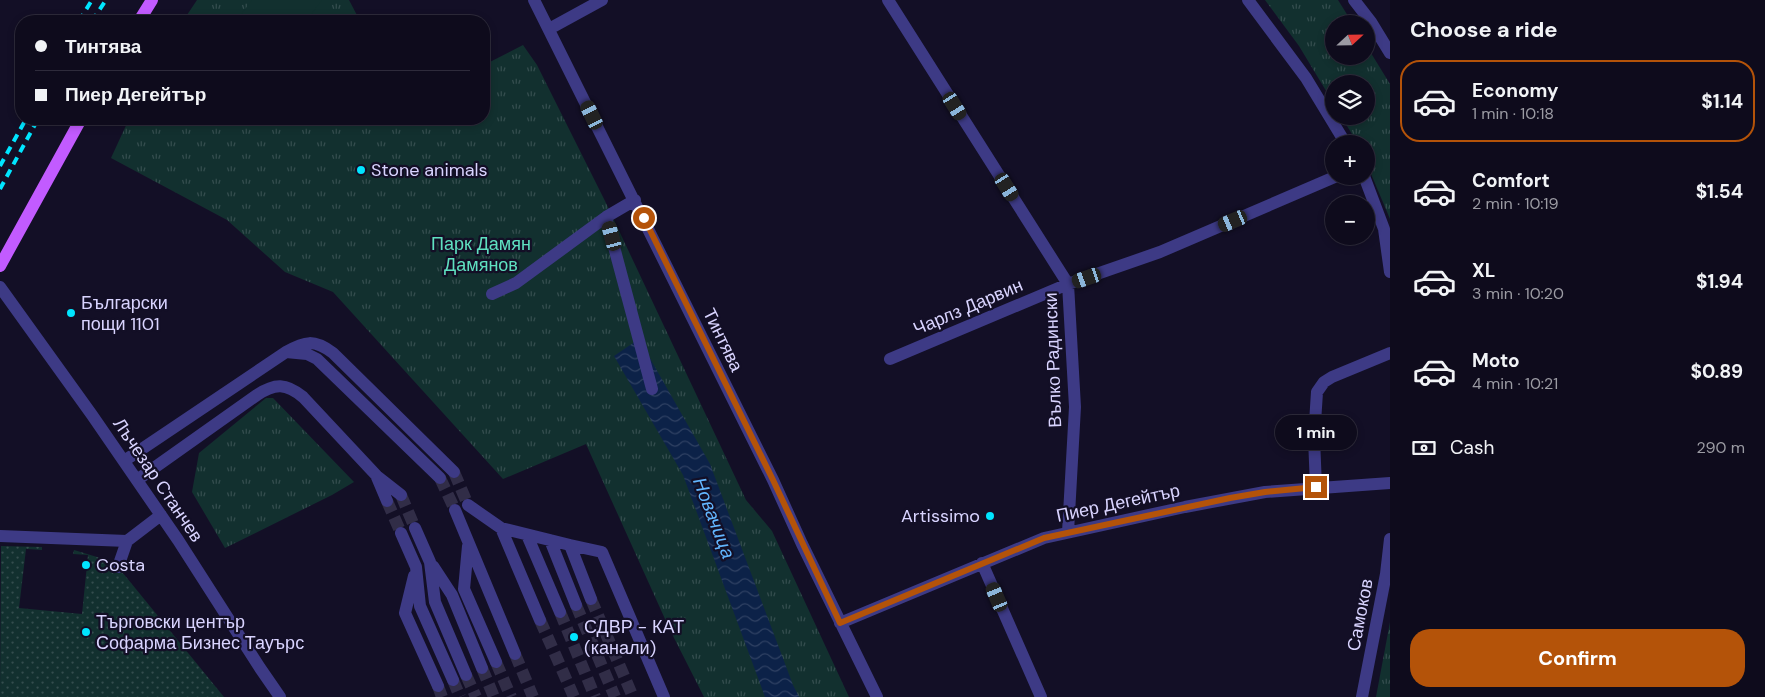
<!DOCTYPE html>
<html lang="en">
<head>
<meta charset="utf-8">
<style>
  body { margin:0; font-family:"DM Sans",sans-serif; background:#1c1929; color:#f1f3f6; height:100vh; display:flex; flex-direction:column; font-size:19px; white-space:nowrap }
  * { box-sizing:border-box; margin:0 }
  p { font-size:16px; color:#9b9ba3 }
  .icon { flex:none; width:28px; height:28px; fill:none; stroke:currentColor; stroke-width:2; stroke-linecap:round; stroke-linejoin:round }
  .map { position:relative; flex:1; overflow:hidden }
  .side { display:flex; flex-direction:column; background:#0e0b1c; width:375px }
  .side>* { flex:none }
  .top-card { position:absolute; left:15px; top:15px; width:475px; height:110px; border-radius:20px; box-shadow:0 2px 8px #0003,0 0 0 1px #2e2b3b; display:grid; align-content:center; height:110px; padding:0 20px; background:#0e0b1c }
  .needle { width:32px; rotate:68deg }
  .fabs { position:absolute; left:1325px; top:15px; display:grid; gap:10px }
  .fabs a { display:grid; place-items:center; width:50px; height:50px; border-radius:50%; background:#0e0b1c; box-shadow:0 2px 8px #0003,0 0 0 1px #2e2b3b; font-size:25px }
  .end { position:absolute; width:22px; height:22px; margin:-11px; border:6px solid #b45309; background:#fff; box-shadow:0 0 0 2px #fff }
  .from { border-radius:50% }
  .bubble { position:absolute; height:35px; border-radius:18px; background:#0e0b1c; box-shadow:0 2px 8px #0003,0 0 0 1px #2e2b3b; font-size:16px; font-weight:700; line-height:35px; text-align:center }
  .car { position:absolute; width:15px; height:30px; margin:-15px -8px; border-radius:6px; box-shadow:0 0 4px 1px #0007; background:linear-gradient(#222 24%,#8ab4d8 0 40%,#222 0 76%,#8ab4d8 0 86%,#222 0) }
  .top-card b { display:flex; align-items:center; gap:18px; height:48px; font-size:19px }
  .top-card b+b { border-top:1px solid #2e2b3b }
  .top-card i { width:12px; height:12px; background:#f1f3f6 }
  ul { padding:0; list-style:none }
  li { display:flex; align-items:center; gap:15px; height:82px; margin:0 10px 8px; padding:0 10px; border:2px solid transparent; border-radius:20px }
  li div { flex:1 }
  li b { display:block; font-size:19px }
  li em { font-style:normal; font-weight:700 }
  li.selected { border-color:#b45309 }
  li>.icon { width:45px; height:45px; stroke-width:1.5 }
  h2 { padding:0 20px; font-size:22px; line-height:60px }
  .pay { display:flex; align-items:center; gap:12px; height:55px; padding:0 20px; font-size:19px }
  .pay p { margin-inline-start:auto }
  .primary-button { display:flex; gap:10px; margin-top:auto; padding:10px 20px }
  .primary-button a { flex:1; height:58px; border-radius:20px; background:#b45309; color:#fff; font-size:20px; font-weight:700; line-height:58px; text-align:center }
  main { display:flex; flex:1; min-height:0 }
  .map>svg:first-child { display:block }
  .grass { fill:url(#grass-dots) }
  .park { fill:url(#park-tufts) }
  .garden { fill:#12302f }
  .water { fill:url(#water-waves) }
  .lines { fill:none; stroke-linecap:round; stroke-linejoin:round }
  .minor-tunnel { stroke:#312d47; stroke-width:12; stroke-dasharray:12 6; stroke-linecap:butt }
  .minor { stroke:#3d3a85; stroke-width:12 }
  .major { stroke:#c25bff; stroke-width:12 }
  .rail { stroke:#00e5ff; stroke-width:4; stroke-dasharray:8 6; stroke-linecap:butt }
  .route { stroke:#b45309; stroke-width:6 }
  .poi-dot { fill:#00e5ff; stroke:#130f26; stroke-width:2 }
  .labels { text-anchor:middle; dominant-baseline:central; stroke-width:4.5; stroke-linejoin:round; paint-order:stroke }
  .poi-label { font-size:18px; fill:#d9d4ff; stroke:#130f26; text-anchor:start }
  .park-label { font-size:18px; fill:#5fe0c0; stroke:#130f26 }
  .street-label { font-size:18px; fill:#d9d4ff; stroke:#130f26 }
  .water-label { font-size:19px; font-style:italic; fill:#62b6ff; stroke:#130f26 }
</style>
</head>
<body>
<main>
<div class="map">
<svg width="1390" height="697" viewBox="0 0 1390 697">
  <defs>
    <pattern id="grass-dots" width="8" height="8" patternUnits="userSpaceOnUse" patternTransform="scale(1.25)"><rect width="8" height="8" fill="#12302f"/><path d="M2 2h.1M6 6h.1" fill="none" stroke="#344d4e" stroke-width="1.8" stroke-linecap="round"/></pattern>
    <pattern id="park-tufts" width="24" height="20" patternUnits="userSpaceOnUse" patternTransform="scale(1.25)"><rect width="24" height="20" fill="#12302f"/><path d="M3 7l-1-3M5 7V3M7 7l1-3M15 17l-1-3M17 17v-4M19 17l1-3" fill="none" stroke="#344d4e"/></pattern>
    <pattern id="water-waves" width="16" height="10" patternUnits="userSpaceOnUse" patternTransform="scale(1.25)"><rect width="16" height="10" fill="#0c2248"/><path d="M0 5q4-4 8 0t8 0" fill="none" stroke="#2f4163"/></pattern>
  </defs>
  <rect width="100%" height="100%" fill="#130f26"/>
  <path class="grass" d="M 1,546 L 42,547 L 42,550 L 26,549 L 19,608 L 82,614 L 88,555 L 73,554 L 74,550 L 97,557 L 118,567 L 224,697 L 0,697 Z"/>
  <path class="park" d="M 197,0 L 349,0 L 360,21 L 183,21 Z
    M 1265,0 L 1338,0 L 1353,24 L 1334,24 L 1334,56 L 1366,56 L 1366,45 L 1390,84 L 1390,219 L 1366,162 L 1366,144 L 1358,144 L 1341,116 L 1366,116 L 1366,84 L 1334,84 L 1334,104 L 1299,46 Z
    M 523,45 L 537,65 L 605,201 L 746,500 L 772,531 L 849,697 L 704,697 L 670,630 L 586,444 L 503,479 L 333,292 L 285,272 L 227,220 L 111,158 L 129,119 L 484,119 L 484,65 Z
    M 266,398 L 273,398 L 354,482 L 332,495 L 225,548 L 192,492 L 199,453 Z
    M 1390,622 L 1390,697 L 1376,697 Z"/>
  <path class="garden" d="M 252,0 L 322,0 L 306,21 L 236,21 Z"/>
  <path class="water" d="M 639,339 L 710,464 L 793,685 L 799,697 L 765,697 L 683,475 L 614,356 Z"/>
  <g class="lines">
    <path class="minor-tunnel" d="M 454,472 L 468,505
      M 440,478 L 455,510
      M 401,495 L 415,528
      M 387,501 L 401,533
      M 591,599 L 633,697
      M 576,605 L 615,697
      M 560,612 L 595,697
      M 540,620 L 574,697
      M 515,654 L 533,697
      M 496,662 L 511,697
      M 482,668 L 494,697
      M 466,675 L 476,697
      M 453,680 L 460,697
      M 438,686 L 442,697"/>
    <path class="minor" d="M 534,0 L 773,480 L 802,544 L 877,697
      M 888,0 L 1068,284 L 1075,407 L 1068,532
      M 1248,0 L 1306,78 L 1346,144
      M 1354,0 L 1371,22 L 1390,53
      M 549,29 L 602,0
      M 1364,176 L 1384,229 L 1390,272
      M 606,217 L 652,389
      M 0,287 L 92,415 L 178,540 L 260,668 L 280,697
      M 492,294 L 516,283 L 606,217 L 635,200
      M 286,352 L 307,354 L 317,359 L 440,478
      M 890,359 L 1068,284 L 1160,252 L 1337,176
      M 124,461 L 286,352 C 305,341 314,339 333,353 L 454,472
      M 378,477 L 401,495
      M 137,480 L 257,395 C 275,383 286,383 303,397 L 376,475 L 387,501
      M 1316,487 L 1314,438 L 1317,392 L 1324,382 L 1332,377 L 1390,353
      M 468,505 L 501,528 L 570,545 L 591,599
      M 455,510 L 515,654
      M 415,528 L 430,562 L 435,602 L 466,675
      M 501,528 L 540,620
      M 401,533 L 416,567 L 420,606 L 453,680
      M 527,535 L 560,612
      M 0,536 L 127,541 L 161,515
      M 550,540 L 576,605
      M 570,545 L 602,552 L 664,697
      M 468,546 L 464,589 L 496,662
      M 982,563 L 1041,697
      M 433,566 L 452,595 L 482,668
      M 118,567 L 127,541
      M 414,576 L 405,613 L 438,686
      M 840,623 L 1044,538 L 1185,507 L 1265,492 L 1390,483
      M 1362,697 L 1386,574 L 1390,539"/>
    <path class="major" d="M 139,21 L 152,0
      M 0,266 L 81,119"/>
    <path class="rail" d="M 79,21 L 92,0
      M 92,21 L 106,0
      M 0,166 L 26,119
      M 0,189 L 38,119"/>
  </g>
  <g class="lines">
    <path class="route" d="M 644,218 L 773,480 L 840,623 L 1044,538 L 1230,498 L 1265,492 L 1316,487"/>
  </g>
  <g class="poi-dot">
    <circle cx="361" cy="170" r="5"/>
    <circle cx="71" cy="313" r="5"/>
    <circle cx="990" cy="516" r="5"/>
    <circle cx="86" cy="565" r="5"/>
    <circle cx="86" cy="632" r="5"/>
    <circle cx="574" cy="637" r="5"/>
  </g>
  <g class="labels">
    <g class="poi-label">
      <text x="371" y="170">Stone animals</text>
      <text x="81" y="303">Български<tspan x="81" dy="21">пощи 1101</tspan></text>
      <text x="980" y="516" text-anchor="end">Artissimo</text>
      <text x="96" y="565">Costa</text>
      <text x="96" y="622">Търговски център<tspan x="96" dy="21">Софарма Бизнес Тауърс</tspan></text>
      <text x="584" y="627">СДВР - КАТ<tspan x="584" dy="21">(канали)</tspan></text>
    </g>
    <g class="park-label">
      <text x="481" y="244">Парк Дамян<tspan x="481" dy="21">Дамянов</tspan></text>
    </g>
    <g class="street-label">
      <text transform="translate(968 307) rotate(-23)">Чарлз Дарвин</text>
      <text transform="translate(723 340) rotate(64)">Тинтява</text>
      <text transform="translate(1053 360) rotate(-92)">Вълко Радински</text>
      <text transform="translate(158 480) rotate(56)">Лъчезар Станчев</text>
      <text transform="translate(1118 503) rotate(-12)">Пиер Дегейтър</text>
      <text transform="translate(1360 615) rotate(-79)">Самоков</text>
    </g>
    <g class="water-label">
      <text transform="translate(714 518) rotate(69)">Новачица</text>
    </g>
  </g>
</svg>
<div class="fabs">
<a><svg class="needle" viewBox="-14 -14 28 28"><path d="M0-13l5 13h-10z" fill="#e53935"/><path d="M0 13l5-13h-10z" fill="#9b9ba3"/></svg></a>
<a><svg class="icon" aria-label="layers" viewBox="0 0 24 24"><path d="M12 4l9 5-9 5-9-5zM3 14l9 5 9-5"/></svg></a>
<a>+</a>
<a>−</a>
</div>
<i class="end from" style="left:644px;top:218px"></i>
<i class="end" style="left:1316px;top:487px"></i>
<div class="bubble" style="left:1275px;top:415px;width:82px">1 min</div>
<i class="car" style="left:955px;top:106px;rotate:148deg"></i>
<i class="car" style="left:592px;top:115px;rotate:334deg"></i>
<i class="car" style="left:1007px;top:187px;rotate:148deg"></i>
<i class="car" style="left:1233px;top:221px;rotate:247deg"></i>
<i class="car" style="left:612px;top:236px;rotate:345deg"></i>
<i class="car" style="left:1087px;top:278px;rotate:251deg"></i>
<i class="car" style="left:997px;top:597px;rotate:337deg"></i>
<div class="top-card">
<b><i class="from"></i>Тинтява</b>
<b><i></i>Пиер Дегейтър</b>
</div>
</div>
<section class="side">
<h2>Choose a ride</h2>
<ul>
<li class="selected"><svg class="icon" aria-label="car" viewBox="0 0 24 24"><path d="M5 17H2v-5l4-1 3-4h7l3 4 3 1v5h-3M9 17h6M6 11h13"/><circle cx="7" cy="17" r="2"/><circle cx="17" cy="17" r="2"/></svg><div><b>Economy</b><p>1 min · 10:18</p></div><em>$1.14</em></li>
<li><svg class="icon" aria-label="car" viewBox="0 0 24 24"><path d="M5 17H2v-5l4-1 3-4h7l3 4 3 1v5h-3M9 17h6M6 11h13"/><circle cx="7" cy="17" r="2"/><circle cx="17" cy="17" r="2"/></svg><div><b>Comfort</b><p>2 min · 10:19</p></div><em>$1.54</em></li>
<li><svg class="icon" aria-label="car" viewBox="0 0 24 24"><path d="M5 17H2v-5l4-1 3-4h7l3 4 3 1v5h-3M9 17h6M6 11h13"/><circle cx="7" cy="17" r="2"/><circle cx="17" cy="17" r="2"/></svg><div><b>XL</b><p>3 min · 10:20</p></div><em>$1.94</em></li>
<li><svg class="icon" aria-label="car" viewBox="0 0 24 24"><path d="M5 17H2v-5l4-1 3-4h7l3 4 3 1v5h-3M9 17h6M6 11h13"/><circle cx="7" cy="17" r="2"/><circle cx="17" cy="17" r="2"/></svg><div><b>Moto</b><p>4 min · 10:21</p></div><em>$0.89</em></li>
</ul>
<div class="pay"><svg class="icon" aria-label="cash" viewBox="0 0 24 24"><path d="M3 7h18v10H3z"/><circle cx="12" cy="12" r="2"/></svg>Cash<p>290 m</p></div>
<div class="primary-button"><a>Confirm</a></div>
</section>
</main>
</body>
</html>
